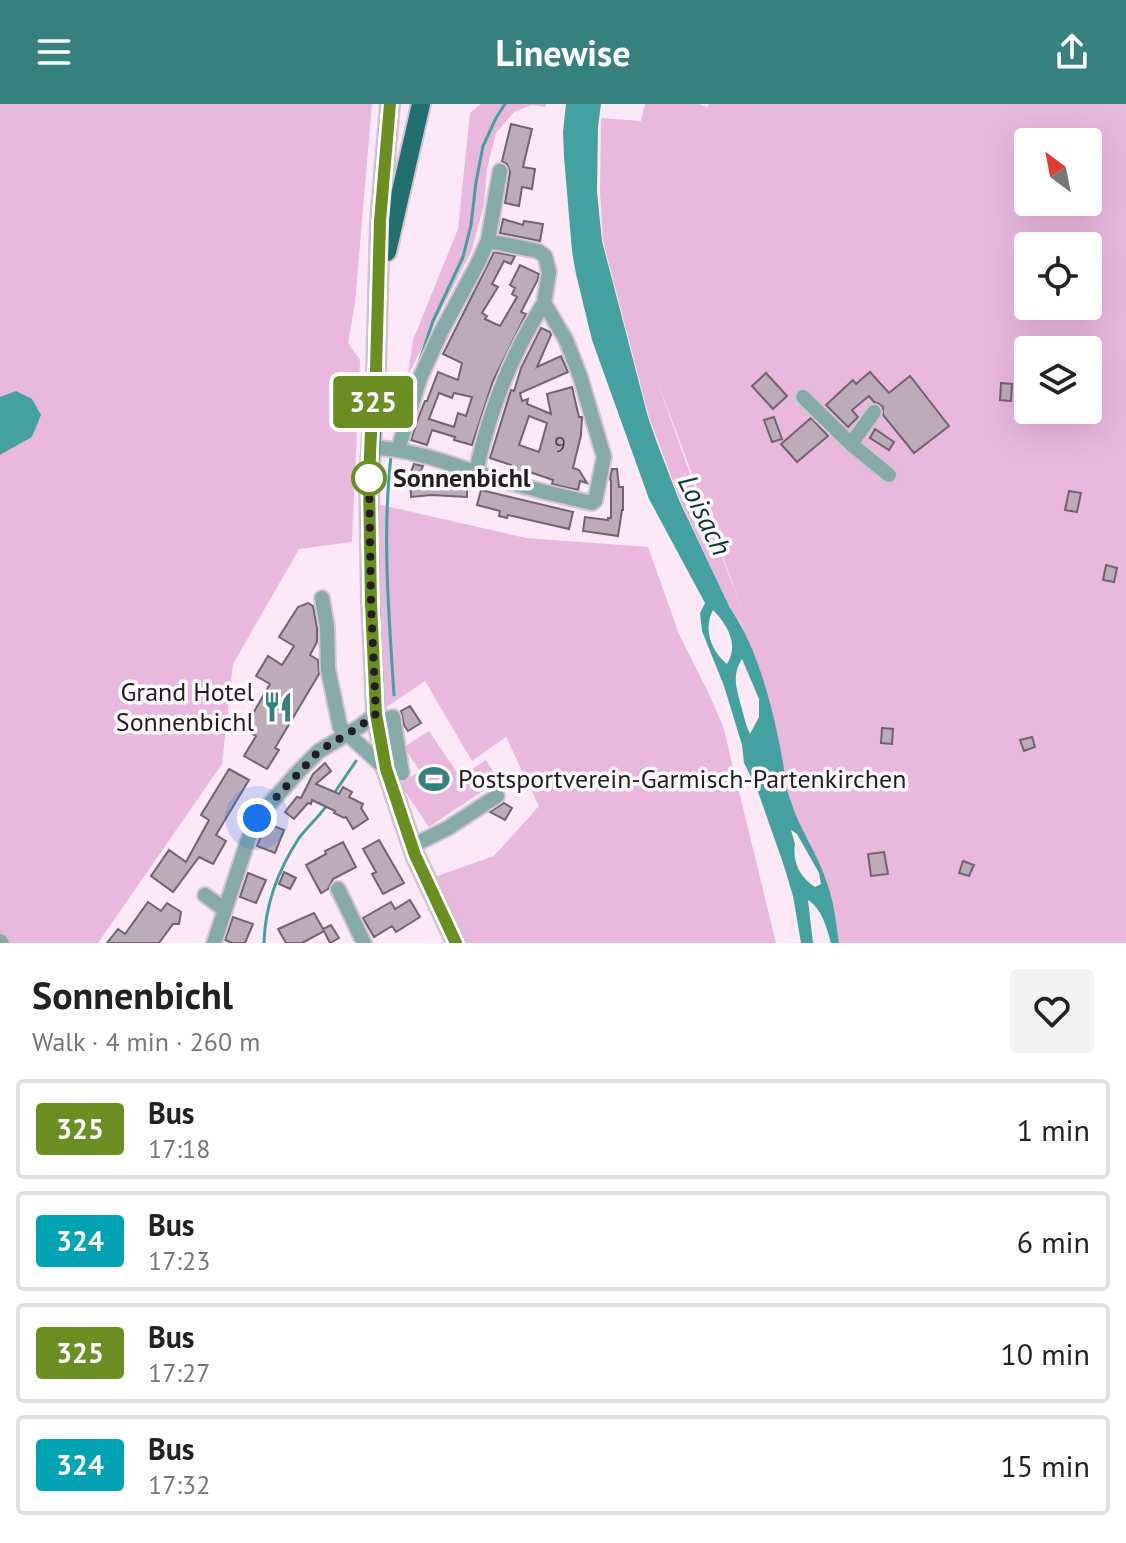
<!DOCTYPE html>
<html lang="en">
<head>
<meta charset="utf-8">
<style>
  body { margin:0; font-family:"PT Sans",sans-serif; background:#f2f2f2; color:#222; height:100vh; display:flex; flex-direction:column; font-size:30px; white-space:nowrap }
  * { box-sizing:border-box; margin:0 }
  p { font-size:26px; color:#767676 }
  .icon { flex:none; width:44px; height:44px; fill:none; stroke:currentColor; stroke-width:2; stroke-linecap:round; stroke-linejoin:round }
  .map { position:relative; height:839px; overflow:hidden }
  .panel { display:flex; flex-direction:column; background:#fff; flex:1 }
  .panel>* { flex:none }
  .badge { padding:0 16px; border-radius:6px; font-size:28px; line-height:52px }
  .needle { width:52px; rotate:328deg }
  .fabs { position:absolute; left:1014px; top:24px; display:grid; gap:16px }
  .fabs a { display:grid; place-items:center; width:88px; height:88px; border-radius:8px; background:#fff; box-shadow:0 8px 32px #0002; font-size:40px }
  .you { position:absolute; width:40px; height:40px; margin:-20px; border:6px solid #fff; border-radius:50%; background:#1a73e8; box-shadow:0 0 0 12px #1a73e833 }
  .map>.badge { position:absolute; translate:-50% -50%; box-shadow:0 0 0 4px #fff }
  .round { display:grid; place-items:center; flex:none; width:84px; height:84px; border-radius:8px; background:#f2f2f2 }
  .head { display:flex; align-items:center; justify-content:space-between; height:136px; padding:0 32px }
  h1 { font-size:38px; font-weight:700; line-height:60px }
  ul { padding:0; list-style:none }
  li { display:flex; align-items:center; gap:24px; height:100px; margin:0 16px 12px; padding:0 16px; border:4px solid #e0e0e0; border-radius:8px }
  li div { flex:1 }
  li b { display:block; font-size:30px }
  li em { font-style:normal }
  li .badge { min-width:88px; font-weight:700; text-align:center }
  header { display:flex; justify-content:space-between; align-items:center; height:104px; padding:0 32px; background:#378080; color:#fff; font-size:36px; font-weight:700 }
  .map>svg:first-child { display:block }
  .green { fill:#eab7df; fill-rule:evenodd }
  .water { fill:#45a1a0; fill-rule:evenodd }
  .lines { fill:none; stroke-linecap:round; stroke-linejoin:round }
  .stream { stroke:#45a1a0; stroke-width:3 }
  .building { fill:#bdabb9; stroke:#72626f; stroke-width:2; fill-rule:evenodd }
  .minor-casing { stroke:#d5c3d1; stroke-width:18 }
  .major-casing { stroke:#d5c3d1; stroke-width:22 }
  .minor { stroke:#86aaa9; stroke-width:14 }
  .major { stroke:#216f6f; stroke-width:18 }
  .line-casing { stroke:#fff; stroke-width:18 }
  .line { stroke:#6b8e23; stroke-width:12 }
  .walk { stroke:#231d22; stroke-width:8; stroke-dasharray:0 14.4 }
  .stop-dot { fill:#fff; stroke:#6b8e23; stroke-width:4 }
  .labels { text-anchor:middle; stroke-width:7; stroke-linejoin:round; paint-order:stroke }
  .number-label { font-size:22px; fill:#4a4048 }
  .stop-label { font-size:26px; font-weight:bold; fill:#231d22; stroke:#fffbfe; text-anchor:start }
  .poi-label { font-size:26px; fill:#231d22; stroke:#fffbfe; text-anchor:end }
  .water-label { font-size:28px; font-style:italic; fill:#0b3737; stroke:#fffbfe }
</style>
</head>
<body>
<header><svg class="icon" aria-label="menu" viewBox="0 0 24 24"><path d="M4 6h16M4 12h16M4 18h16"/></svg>Linewise<svg class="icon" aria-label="share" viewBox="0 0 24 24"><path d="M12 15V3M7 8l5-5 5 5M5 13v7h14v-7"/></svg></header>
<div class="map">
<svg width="1126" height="839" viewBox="0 0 1126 839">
  <rect width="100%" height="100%" fill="#fce8f7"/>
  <!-- green -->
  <path class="green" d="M0 0H372L355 199 348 239 360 256 352 438 299 445 233 560 222 660 98 839H0V351L32 333 16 287 0 293Z
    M481 0H546V3L532 1 514 8 496 29 487 65 484 101 471 148 408 271 413 236 458 125 470 9Z
    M645 0H699L707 3 709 0H1126V839H839L835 813 817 755 797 718 788 691 777 630 763 576 741 520 730 504 680 396 649 313 603 137 600 88 601 14 641 17ZM1028 38H1088V98H1028ZM1028 142H1088V202H1028ZM1028 246H1088V306H1028ZM655 271 743 507 698 392Z
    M377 400 526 434 648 443 679 530 709 590 723 622 776 839H456L426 776 494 752 539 702 506 633 472 657 425 577 376 610Z
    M429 627 460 673 486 656 499 676 429 723 400 680 420 667 404 643Z"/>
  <!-- water -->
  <path class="water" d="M566 0H601L598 23 597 88 602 137 648 313 657 339 679 396 730 504C758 544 773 605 782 653 785 667 785 682 790 695 799 725 818 750 827 779 834 798 836 819 839 839H831C827 824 822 805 808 796L813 839H801L793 792 783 759 757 685 744 659 742 641 724 582 702 527 700 509 705 499 649 395 592 236 576 170 572 147 564 53 563 28ZM713 506C728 522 739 540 727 560 711 547 703 525 713 506ZM742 555 759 595V613L750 630C746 622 744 613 742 605 737 586 731 572 742 555ZM791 726 797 730 819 769 821 780 815 783C800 774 792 757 795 740Z
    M16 287 32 295 41 311 32 333 0 351V293Z"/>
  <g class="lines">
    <!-- stream -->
    <path class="stream" d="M408 291 433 217 463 153 471 121 476 78 483 42 496 14 505 0
      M391 352C382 432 389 512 394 591
      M333 691 356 657
      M264 839C265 801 278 766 299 734 308 722 319 713 327 701"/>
  </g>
  <!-- building -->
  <path class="building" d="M511 20 532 25 523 63 535 65 532 85 522 83 519 102 505 99 510 68 507 60 502 57Z
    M503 115 523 121 524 117 543 120 540 137 500 129Z
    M494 148 515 152 511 160 504 157 492 180 498 183 482 209 487 212 485 215 500 222 517 193 512 190 515 184 510 181 520 161 539 170 537 177 521 208 526 210 493 277 472 341 454 336 455 333 432 326 427 341 411 336 419 312 425 297H427L438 268 458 276 462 259 443 250ZM439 289 452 294 454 289 472 293 466 312 458 309 454 323 429 315Z
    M541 224 550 228 551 231 537 263 561 252 568 268 520 289 522 297 528 295 527 300 551 310 547 290 572 283 579 313H582L581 331 573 364 579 366 587 379 580 377 578 386 552 380 553 376 524 366 522 372 508 368 511 361 490 354 511 286 514 287 521 264ZM529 312 547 319 539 348 519 341Z
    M870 268 889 289 910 272 949 322 914 349 883 311V303L879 300 874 298 869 292 852 306 858 313 848 323 826 301 853 276 856 280Z
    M766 269 787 292 773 305 752 282Z
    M1001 279 1012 280 1011 297 1000 296Z
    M774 313 782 335 772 338 764 316Z
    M811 314 828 332 797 358 781 340Z
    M875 325 894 338 889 346 870 334Z
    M414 360 423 362 419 371H430L431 377 467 379V393L431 391 411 393 410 371Z
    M612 365H617L619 383H623V406H622L618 432 583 427 585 413 608 416V414H611V377L610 375Z
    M481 386 573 408 569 425 508 411 507 414 499 412 500 407 477 401Z
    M1069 387 1081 389 1077 408 1065 406Z
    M1106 461 1117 464 1114 478 1103 476Z
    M308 499 313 502 317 524V538L310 551 318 556 319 570 275 644 279 646 267 665 244 652 256 632 244 625 270 580 256 572 268 552 282 561 294 542 279 533 298 503Z
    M410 602 421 619 408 627 404 621 401 607Z
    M882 624 893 625 892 640 881 639Z
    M1032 633 1035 643 1024 647 1020 636Z
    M325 659 331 667 316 680 339 690 343 683 352 688 349 693 363 700 361 704 368 715 353 725 346 713 344 714 334 709 335 707 312 696 311 700 308 699 294 715 285 708 297 693 301 694 313 670Z
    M229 665 249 676 216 731 226 737 213 760 199 753 173 788 151 772 169 746 186 758 209 716 201 711Z
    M504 699 512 704 505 716 490 708Z
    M266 719 284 726 275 749 257 742Z
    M379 736 404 779 383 790 372 770 376 768 363 745Z
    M343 738 356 763 333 775 328 785 321 789 306 761 326 750 325 747Z
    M884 748 888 770 871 772 868 750Z
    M963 757 974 761 969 772 959 769Z
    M284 768 296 774 290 785 279 780Z
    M248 769 266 776 256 799 240 793Z
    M410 796 420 813 396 828 392 822 374 833 363 814 391 798 395 805Z
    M148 798 161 807 167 799 181 808 179 820H173L159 839H107L118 825 125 830Z
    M314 809 323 825 331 821 339 834 330 839 324 827 302 839H286L278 825Z
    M233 813 253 820 245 839H232L225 836Z"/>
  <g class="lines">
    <!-- minor casing -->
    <g class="minor-casing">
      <path id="minor" d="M803 293 851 340 874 308
        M851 340 889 371
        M370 344C404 343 446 358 478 369 516 381 554 391 592 399L595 397 604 353 580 272 566 236 544 199 549 168 545 152 538 147 488 137
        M398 346 420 274 441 228 477 161 488 137 500 67
        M476 368C489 308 511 251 544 199
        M322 494 327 523 328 565 340 623 386 665
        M378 618 393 613 402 669
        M412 742 448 724 497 692
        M338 785 364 839
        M205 791 225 806
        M0 837 2 839
        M214 839 247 739 257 714 300 666 319 647 359 623 376 610"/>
    </g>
    <!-- major casing -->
    <g class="major-casing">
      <path id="major" d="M390 0 380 117 376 267 369 376 371 499 376 610 386 665 415 751 456 839
        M387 148 421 0"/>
    </g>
    <!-- minor -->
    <use href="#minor" class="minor"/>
    <!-- major -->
    <use href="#major" class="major"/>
  </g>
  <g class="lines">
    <!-- line casing -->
    <g class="line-casing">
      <path id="line" d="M390 0 380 117 376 267 371 327 369 376 371 499 376 610 386 665 415 751 456 839"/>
    </g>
    <!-- line -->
    <use href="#line" class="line"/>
    <!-- walk -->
    <path class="walk" d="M257 714 319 647 359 623 376 610 371 499 369 374"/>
  </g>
  <!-- icons -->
  <defs>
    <g id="restaurant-bare" transform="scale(2.4)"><path d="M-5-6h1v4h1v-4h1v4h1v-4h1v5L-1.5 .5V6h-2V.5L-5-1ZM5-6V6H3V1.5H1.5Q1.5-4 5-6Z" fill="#378080" stroke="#fffbfe" stroke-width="2.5" paint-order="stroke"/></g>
    <g id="stadium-bare" transform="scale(2.4)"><path d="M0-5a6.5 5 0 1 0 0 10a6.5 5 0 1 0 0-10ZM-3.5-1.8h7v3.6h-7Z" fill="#378080" stroke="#fffbfe" stroke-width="2.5" paint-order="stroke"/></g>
  </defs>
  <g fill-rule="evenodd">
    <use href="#restaurant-bare" x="278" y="603"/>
    <use href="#stadium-bare" x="434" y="675"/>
  </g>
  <!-- markers -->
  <circle class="stop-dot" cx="369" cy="374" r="16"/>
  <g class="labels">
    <!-- number labels -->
    <g class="number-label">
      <text x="560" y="348">9</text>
    </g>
    <!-- stop labels -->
    <g class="stop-label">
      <text x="393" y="383">Sonnenbichl</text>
    </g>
    <!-- poi labels -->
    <g class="poi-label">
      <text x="254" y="597">Grand Hotel<tspan x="254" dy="30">Sonnenbichl</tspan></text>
      <text x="458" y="684" text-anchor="start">Postsportverein-Garmisch-Partenkirchen</text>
    </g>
    <!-- water labels -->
    <g class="water-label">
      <text transform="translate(705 411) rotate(64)" y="10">Loisach</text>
    </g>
  </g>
</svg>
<div class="fabs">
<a><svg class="needle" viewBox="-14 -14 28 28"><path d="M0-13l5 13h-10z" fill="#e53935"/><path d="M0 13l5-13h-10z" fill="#767676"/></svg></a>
<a><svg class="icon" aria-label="locate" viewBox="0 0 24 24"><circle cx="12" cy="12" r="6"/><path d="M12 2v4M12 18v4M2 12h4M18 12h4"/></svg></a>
<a><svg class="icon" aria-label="layers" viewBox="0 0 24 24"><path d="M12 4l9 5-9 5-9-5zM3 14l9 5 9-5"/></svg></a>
</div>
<div class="you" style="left:257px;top:714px"></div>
<b class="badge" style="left:373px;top:298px;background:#6b8e23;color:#fff">325</b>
</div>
<section class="panel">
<div class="head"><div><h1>Sonnenbichl</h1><p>Walk · 4 min · 260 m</p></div><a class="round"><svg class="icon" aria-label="heart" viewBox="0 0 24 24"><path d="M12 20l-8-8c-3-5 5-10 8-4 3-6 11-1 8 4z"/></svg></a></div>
<ul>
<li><span class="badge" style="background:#6b8e23;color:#fff">325</span><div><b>Bus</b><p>17:18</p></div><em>1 min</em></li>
<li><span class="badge" style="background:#00a3b4;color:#fff">324</span><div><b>Bus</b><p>17:23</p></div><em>6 min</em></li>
<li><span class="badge" style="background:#6b8e23;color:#fff">325</span><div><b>Bus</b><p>17:27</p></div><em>10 min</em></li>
<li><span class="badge" style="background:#00a3b4;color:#fff">324</span><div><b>Bus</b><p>17:32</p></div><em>15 min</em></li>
</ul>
</section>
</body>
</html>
